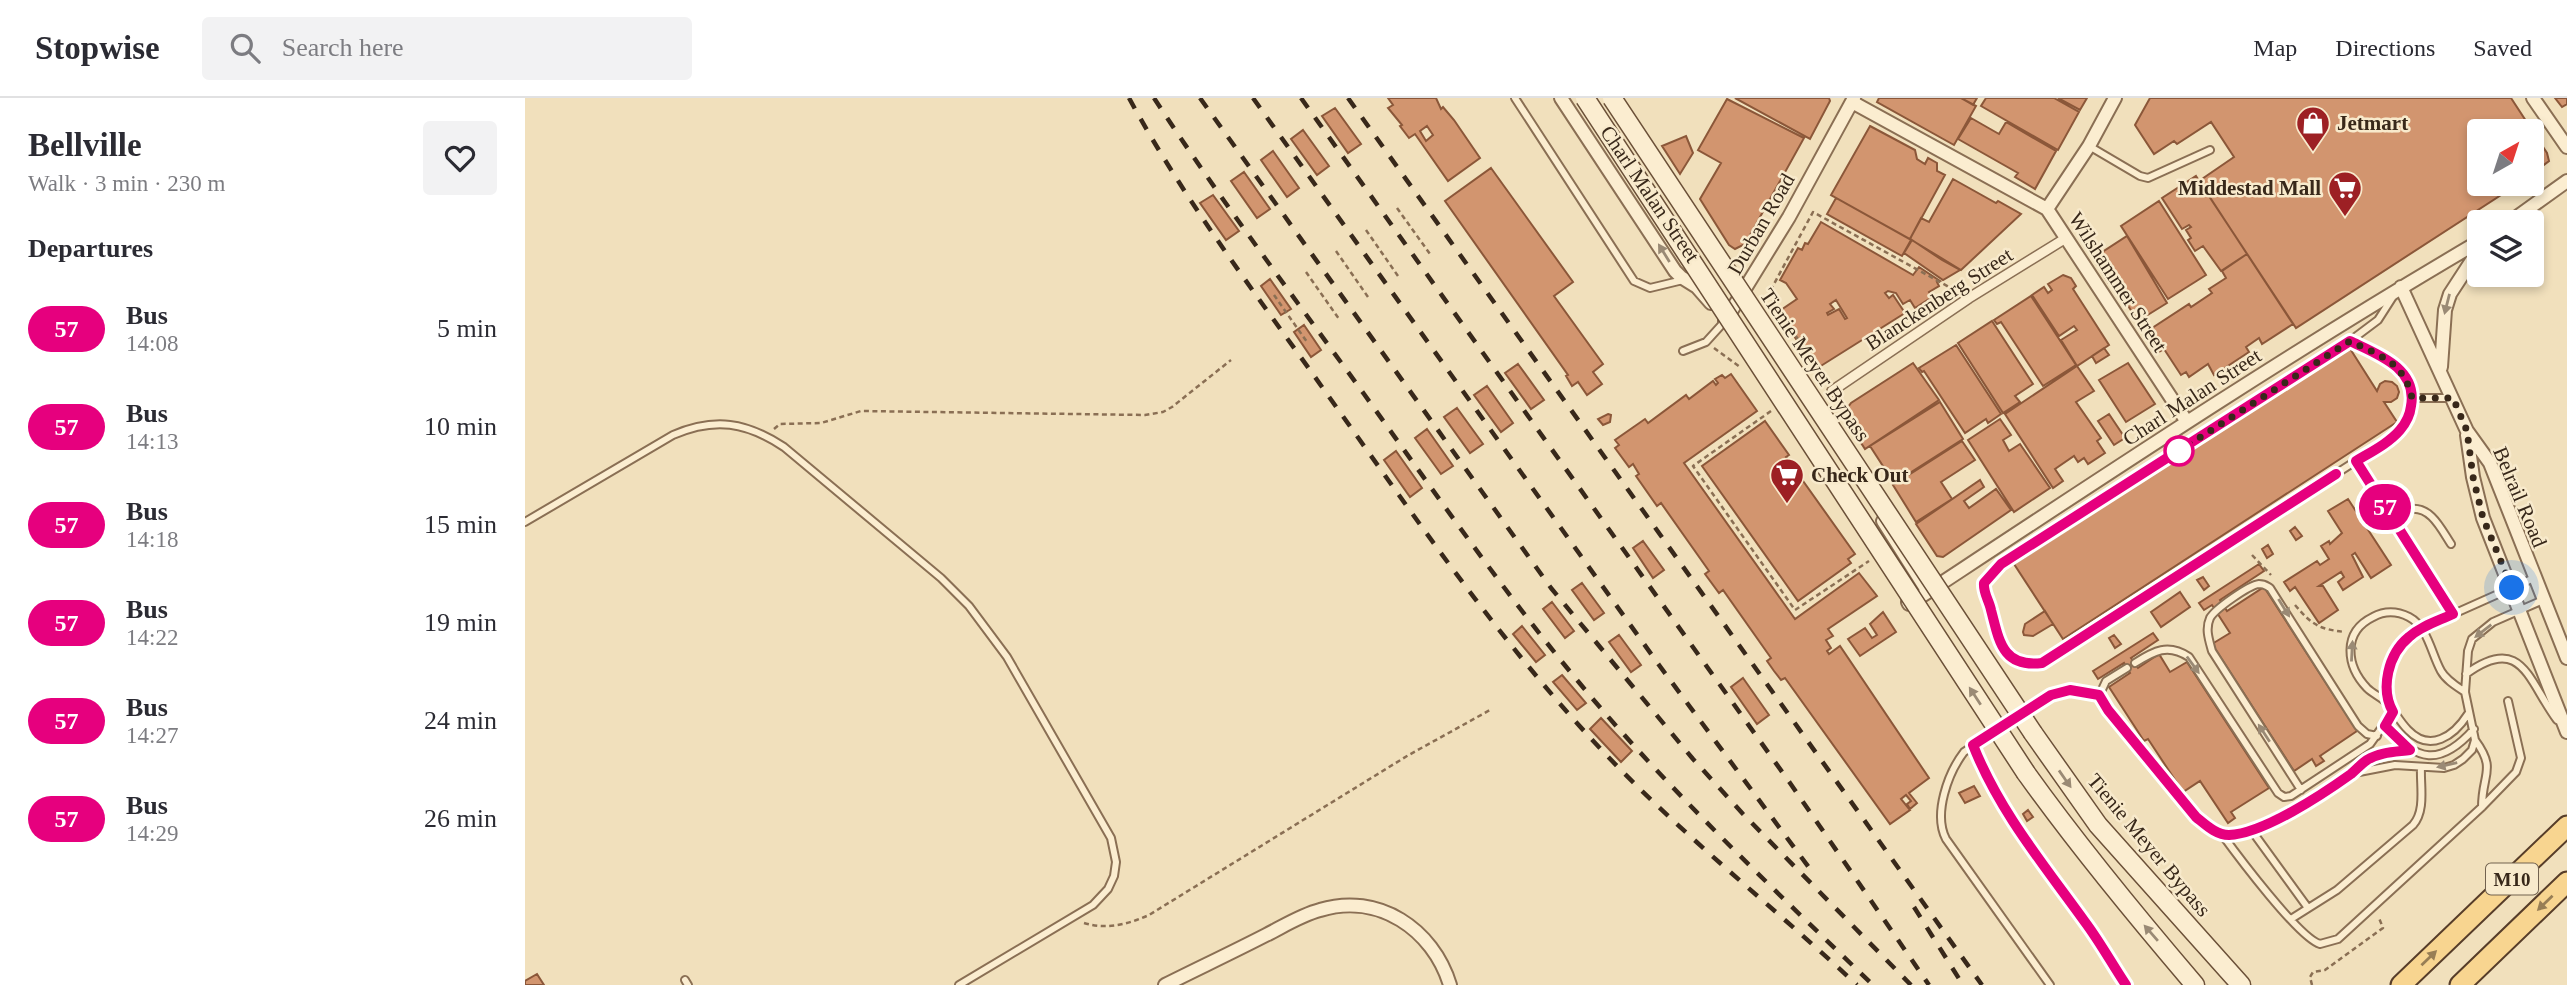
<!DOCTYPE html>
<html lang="en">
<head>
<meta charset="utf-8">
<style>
  body { margin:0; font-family:"Times New Roman",serif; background:#f2f2f3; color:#2b2b33; height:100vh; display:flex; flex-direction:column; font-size:26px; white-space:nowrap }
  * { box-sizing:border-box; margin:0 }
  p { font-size:23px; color:#7c7c81 }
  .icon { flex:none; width:38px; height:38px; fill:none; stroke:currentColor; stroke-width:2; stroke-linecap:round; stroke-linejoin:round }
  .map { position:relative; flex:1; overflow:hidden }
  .panel { display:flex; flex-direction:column; background:#fff; width:525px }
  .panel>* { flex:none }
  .badge { padding:0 14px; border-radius:23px; font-size:24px; line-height:46px }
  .needle { width:46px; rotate:39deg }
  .controls { position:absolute; left:1942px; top:21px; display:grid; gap:14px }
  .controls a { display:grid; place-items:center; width:77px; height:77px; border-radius:7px; background:#fff; box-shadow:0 4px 10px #0003; font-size:35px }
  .you { position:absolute; width:35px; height:35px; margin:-18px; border:5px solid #fff; border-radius:50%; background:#1a73e8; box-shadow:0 0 0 10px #1a73e833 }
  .map>.badge { position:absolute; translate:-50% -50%; box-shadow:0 0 0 4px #fff }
  h2 { padding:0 28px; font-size:26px; line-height:63px }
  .round { display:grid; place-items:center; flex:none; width:74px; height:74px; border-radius:7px; background:#f2f2f3 }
  .overview { display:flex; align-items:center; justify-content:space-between; height:119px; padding:0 28px }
  h1 { font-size:33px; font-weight:700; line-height:52px }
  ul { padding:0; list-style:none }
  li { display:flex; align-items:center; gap:21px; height:98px; padding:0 28px }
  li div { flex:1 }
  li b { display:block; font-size:26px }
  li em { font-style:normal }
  li .badge { min-width:77px; font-weight:700; text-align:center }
  header { display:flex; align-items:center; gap:42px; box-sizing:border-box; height:98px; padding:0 35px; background:#fff; border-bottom:2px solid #e1e1e2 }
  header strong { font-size:33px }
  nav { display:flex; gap:38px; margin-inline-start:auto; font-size:24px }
  .search { width:490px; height:63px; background:#f2f2f3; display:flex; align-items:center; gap:18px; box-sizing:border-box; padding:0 24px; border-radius:7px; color:#7c7c81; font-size:26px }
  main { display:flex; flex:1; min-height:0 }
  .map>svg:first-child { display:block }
  .building { fill:#d2956f; stroke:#8b5739; stroke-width:2; fill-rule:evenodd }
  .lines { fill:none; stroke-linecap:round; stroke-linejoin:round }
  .service-casing { stroke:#8a6f54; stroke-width:10 }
  .pedestrian-casing { stroke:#8a6f54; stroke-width:12 }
  .minor-casing { stroke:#8a6f54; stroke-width:16 }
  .secondary-casing { stroke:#6b5038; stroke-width:21 }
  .primary-casing { stroke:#573d29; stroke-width:23 }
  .path { stroke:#8a6f54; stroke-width:2.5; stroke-dasharray:5 3.5; stroke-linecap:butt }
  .service { stroke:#fbedd0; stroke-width:6 }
  .pedestrian { stroke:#fbedd0; stroke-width:9 }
  .minor { stroke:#fbedd0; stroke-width:12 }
  .secondary { stroke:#fbedd0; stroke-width:18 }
  .primary { stroke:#f8d590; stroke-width:19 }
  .rail { stroke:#38281a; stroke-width:4.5; stroke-dasharray:12 12; stroke-linecap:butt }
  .secondary-bridge-casing { stroke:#6b5038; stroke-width:21; stroke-linecap:butt }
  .secondary-bridge { stroke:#fbedd0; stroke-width:18 }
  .oneway { fill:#9a8a75 }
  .oneway2 { fill:#987e55 }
  .line-casing { stroke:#fff; stroke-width:16 }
  .line { stroke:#e6007e; stroke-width:10 }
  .walk { stroke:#38281a; stroke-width:7; stroke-dasharray:0 12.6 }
  .stop-dot { fill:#fff; stroke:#e6007e; stroke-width:3.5 }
  .labels { text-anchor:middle; stroke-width:5; stroke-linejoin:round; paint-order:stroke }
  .shield { fill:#f8eacc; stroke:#72624f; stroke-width:2 }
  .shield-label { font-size:19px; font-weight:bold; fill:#38281a }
  .poi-label { font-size:21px; font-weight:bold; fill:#38281a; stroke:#f8eacc; text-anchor:start }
  .street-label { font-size:21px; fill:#38281a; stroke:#f8eacc }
</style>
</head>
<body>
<header>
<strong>Stopwise</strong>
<div class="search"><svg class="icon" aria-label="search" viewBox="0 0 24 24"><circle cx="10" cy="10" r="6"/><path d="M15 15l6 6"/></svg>Search here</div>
<nav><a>Map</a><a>Directions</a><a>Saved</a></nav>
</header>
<main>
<section class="panel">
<div class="overview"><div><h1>Bellville</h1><p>Walk · 3 min · 230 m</p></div><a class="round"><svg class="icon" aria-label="heart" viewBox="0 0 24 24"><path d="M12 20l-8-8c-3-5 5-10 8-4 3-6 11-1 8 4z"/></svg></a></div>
<h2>Departures</h2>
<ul>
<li><span class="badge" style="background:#e6007e;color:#fff">57</span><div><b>Bus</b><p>14:08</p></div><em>5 min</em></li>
<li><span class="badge" style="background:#e6007e;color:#fff">57</span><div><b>Bus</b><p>14:13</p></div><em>10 min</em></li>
<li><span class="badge" style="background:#e6007e;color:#fff">57</span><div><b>Bus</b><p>14:18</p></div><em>15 min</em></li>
<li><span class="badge" style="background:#e6007e;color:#fff">57</span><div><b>Bus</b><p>14:22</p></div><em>19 min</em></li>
<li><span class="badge" style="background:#e6007e;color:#fff">57</span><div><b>Bus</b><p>14:27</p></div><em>24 min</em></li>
<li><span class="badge" style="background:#e6007e;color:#fff">57</span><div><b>Bus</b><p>14:29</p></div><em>26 min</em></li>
</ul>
</section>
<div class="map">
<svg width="2042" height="887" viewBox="0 0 2042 887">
  <rect width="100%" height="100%" fill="#f1e0bc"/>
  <!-- building -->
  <path class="building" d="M863 0H911L916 11 918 9 929 22 955 60 923 83 890 36 884 40 875 28 877 27 863 10 868 7ZM902 28 908 37 901 43 895 33Z
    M1210 0H1304L1305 3 1285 41Z
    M1354 0H1436L1451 8 1429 47 1352 4Z
    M1436 0H1452L1448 7Z
    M1461 0H1529L1554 14 1533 52 1456 8Z
    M1533 0H1562L1555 12Z
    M1625 0H1986L2022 55 2024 63 2007 76V33H1955V86H1993L1771 230 1674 83 1709 59 1686 24 1652 46 1649 43 1629 56 1610 27Z
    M2030 0H2042V6L2037 9Z
    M1202 1 1279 40 1220 146 1210 151 1204 147 1175 101 1196 65 1173 52Z
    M810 10 836 46 823 55 797 18Z
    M1446 20 1474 36 1481 24 1531 53 1510 91 1490 79 1493 75 1433 41Z
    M1345 28 1390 52 1392 61 1400 66 1403 60 1412 65V73L1420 77 1385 141 1306 97Z
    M778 32 804 68 792 77 766 41Z
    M1161 38 1168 55 1155 76 1137 48Z
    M748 53 774 90 762 99 736 62Z
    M966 70 1048 184 1029 198 1078 266 1068 274 1077 286 1062 297 1053 284 1047 288 1041 278 1043 277 920 103Z
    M719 74 745 111 732 120 706 83Z
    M1671 78 1722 156 1696 173 1678 148 1670 153 1663 142 1666 140 1661 132 1666 129 1664 127 1657 131 1637 100Z
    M1428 81 1471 105 1473 103 1496 116 1436 172 1385 141 1396 120 1404 124Z
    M688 97 714 133 701 142 675 105Z
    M1311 100 1386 142 1377 158 1302 116Z
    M1634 103 1681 177 1643 201 1596 128Z
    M1296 124 1388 177 1394 169 1415 183 1412 184 1414 188 1404 194 1407 199 1390 210 1385 202 1378 206 1371 195 1363 193 1360 195 1364 200 1368 197 1380 215 1291 271 1253 214 1272 201 1261 185 1255 182 1273 150 1277 152 1280 145 1283 146ZM1311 202 1322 220 1320 221 1314 211 1303 217 1302 215 1309 211 1305 206Z
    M1602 138 1642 205 1613 223 1586 182 1583 184 1568 160Z
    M1387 142 1417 162 1435 172 1418 182 1379 155Z
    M1722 156 1768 226 1737 246 1734 240 1721 249 1724 254 1689 277 1683 266 1664 279 1661 274 1656 277 1639 251 1634 254 1621 234 1664 206 1666 209 1687 195 1684 191 1701 180 1697 173Z
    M1538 177 1546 180 1551 188 1548 191 1584 247 1552 268 1536 242 1552 232 1549 228 1534 238 1507 197 1519 189 1523 195 1527 192 1523 186Z
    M745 181 766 211 756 217 736 188Z
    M1506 198 1551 267 1518 288 1476 224 1472 226 1469 222Z
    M1467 223 1508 286 1490 298 1495 304 1478 315 1433 245Z
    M779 227 796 252 786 259 769 234Z
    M1431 247 1476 316 1463 325 1461 321 1440 335 1399 273 1397 274 1394 270Z
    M1824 249 1852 293 1855 286 1860 283 1867 284 1872 288 1874 294 1872 300 1866 304H1859L1872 324 1538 541 1489 466Z
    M1579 250 1584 257 1571 265 1567 258Z
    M1388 265 1414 302 1340 351 1320 320 1321 312 1326 305Z
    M1603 265 1630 306 1601 324 1574 282Z
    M993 266 1019 302 1006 311 980 275Z
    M1552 268 1569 293 1551 304 1576 340 1572 343 1580 355 1563 366 1559 360 1553 364 1549 358 1530 371 1538 383 1528 390 1480 316Z
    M1206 276 1232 313 1159 365 1270 521 1334 475 1352 498 1303 531 1308 538 1301 542 1306 550 1302 553 1304 556 1315 548 1404 680 1384 695 1392 705 1385 711 1382 706 1386 703 1381 697 1376 701 1385 712 1365 726 1260 580 1256 582 1249 573 1242 563 1246 560 1198 492 1194 495 1180 476 1184 473 1136 405 1132 408 1111 378 1114 376 1108 366 1104 369 1090 350 1094 347 1090 342 1120 321 1123 325 1161 297 1164 301 1188 283 1191 287 1193 285 1190 281 1197 277 1200 280Z
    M962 288 988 325 976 334 949 297Z
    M1415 304 1438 341 1369 385 1345 348Z
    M932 310 958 346 945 355 919 319Z
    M1083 316 1086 317 1085 324 1078 327 1073 321Z
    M1584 316 1600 340 1589 347 1573 323Z
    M1475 321 1486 337 1478 342 1484 353 1495 346 1525 390 1489 414 1443 342Z
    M1240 323 1264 357 1261 359 1330 456 1323 461 1326 465 1273 503 1177 368Z
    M902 331 928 368 916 376 890 340Z
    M1437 343 1450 362 1416 384 1427 401 1391 424 1368 387Z
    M871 353 897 390 885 399 859 362Z
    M1455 382 1459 389 1439 403 1444 410 1471 391 1486 412 1418 459 1412 458 1391 426Z
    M1823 401 1866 467 1846 480 1830 455 1827 457 1838 479 1818 492 1813 484 1819 479 1816 474 1794 488H1798L1813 512 1794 525 1770 489 1765 493 1759 484 1792 463 1795 467 1804 461 1796 448 1804 443 1805 446 1817 435 1803 413Z
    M1770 429 1777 438 1771 442 1765 433Z
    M1118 443 1139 472 1128 480 1108 450Z
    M1743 447 1748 456 1742 460 1737 451Z
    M1734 466 1739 473 1695 502 1702 513 1739 489 1832 633 1795 658 1799 663 1791 668 1787 661 1769 673 1687 546 1705 535 1687 507 1679 512 1674 505Z
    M1678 479 1684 488 1679 492 1672 482Z
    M1057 485 1079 515 1069 522 1047 492Z
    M1655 494 1665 509 1636 529 1626 514Z
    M1027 504 1049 533 1040 540 1018 511Z
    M1520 513 1528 526 1508 538 1499 537 1498 534 1500 526Z
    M1358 514 1371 534 1335 558 1323 541 1340 530 1347 540 1352 537 1345 526Z
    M997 528 1020 557 1011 564 988 536Z
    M1628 535 1633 542 1606 560 1613 570 1634 556 1645 574 1662 564 1744 690 1706 714 1710 720 1703 725 1675 683 1658 694 1623 641 1619 643 1584 589 1605 575 1599 565 1573 581 1568 573Z
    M1094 537 1116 567 1106 574 1084 544Z
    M1589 537 1596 546 1590 550 1584 540Z
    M1037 577 1061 605 1052 612 1028 584Z
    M1218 580 1244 617 1232 626 1206 589Z
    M1076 620 1107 653 1096 664 1065 631Z
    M1449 688 1455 698 1440 705 1434 695Z
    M1503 712 1508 719 1502 723 1498 716Z
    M12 876 19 887H0V883Z"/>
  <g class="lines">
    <!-- service casing -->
    <g class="service-casing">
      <path id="service" d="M990 0 1109 183 1125 190 1158 182
        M1564 48 1615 78 1623 80 1685 52
        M1825 243C1838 249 1853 254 1865 263 1897 285 1891 318 1865 341L1517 565C1477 570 1474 542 1466 512 1462 493 1451 489 1469 472L1825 243 1853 222 1869 197
        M1158 253 1181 244 1200 223
        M1887 300H1927
        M1831 363 1928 516
        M1869 423 1885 411C1906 408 1916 431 1926 446
        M0 424 148 337C190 319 221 324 259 349L416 480 444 508 482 559 586 740 591 764 589 778 583 791 568 807 434 887
        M1610 565C1629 553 1643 545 1664 559L1753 695 1759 699 1766 698 1845 646 1868 614
        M1602 570 1581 583 1574 598 1577 605 1671 719C1680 726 1688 733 1699 736 1728 742 1801 694 1826 676 1831 672 1836 666 1843 662 1855 654 1870 654 1885 652
        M1941 576C1997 535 2003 583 2032 622
        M1940 594C1931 588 1921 582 1916 573 1906 555 1903 529 1884 519 1872 513 1859 513 1848 519 1817 534 1821 568 1842 590 1848 596 1858 600 1863 606 1870 614 1875 624 1883 632 1905 655 1929 638 1943 616
        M1863 605C1860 573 1869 548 1897 530L2009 480
        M1860 628C1892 664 1915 669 1949 631
        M1950 642C1972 672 1957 675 1957 709
        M1448 647C1475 715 1523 768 1563 828 1576 847 1588 867 1601 887
        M1829 675 1870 667 1919 670 1929 667 1938 661 1947 652 1950 642 1940 594 1943 553 1947 541 1968 524 2018 502
        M1776 692 1687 553C1684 542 1680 531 1685 520 1690 511 1724 487 1734 486 1740 486 1740 487 1745 490L1833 628 1842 636 1852 638
        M1727 733 1783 810
        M1696 735C1712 757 1774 840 1795 846L1813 841 1957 709 1991 674 1996 660 1983 603
        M1766 821 1812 792 1888 727C1901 712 1895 688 1896 669
        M160 882 163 887
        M1525 887 1421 741C1408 716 1423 675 1439 654L1526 597 1545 591 1574 598"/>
    </g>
    <!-- pedestrian casing -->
    <g class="pedestrian-casing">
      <path id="pedestrian" d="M1307 293 1444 200 1541 140"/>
    </g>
    <!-- minor casing -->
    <g class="minor-casing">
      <path id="minor" d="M1036 0 1150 173 1156 179 1172 189 1186 205
        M2008 0 2042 49
        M1327 4 1522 111 1662 324
        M1522 111 1564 48 1590 0
        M1985 124 2042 83
        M1876 189 1942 333 1965 365 2042 560
        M1200 223 1264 119 1329 0
        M1916 269 1920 212 1925 196 1955 150
        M1942 337 1948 379 1958 420 2042 634
        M1358 423 1403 494
        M1383 504 1384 506 1403 494C1585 374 1767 253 1955 143
        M640 887C674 870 708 854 741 837 759 828 776 817 795 812 853 794 908 831 925 887"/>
    </g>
    <!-- secondary casing -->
    <g class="secondary-casing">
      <path id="secondary" d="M1508 635 1573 727 1716 887
        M1501 675C1554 749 1611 818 1670 887"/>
    </g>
    <!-- primary casing -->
    <g class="primary-casing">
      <path id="primary" d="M1876 887 2042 728
        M1935 887 2042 784"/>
    </g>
    <!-- path -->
    <path class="path" d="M872 110 905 156
      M841 132 873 178
      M811 153 843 199
      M781 174 814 221
      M749 197 782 244
      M1189 250 1215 269
      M1302 284 1243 197 1288 114 1433 194
      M1246 313 1168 368 1270 512 1344 463
      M249 331 255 326 296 325 336 313 620 317 638 314 647 309 706 262
      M1727 457 1746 477
      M1770 507C1787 527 1794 531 1820 534
      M559 825C582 832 604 826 624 817L882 658 965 612
      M1787 887 1785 879 1788 874 1800 872 1858 830 1854 820"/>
    <!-- service -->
    <use href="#service" class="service"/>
    <!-- pedestrian -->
    <use href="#pedestrian" class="pedestrian"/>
    <!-- minor -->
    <use href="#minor" class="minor"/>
    <!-- secondary -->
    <use href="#secondary" class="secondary"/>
    <!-- primary -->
    <use href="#primary" class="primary"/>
    <!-- rail -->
    <path class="rail" d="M604 0C662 107 737 204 807 303 897 429 984 557 1092 668 1168 746 1253 813 1332 887
      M629 0C695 101 768 198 839 296 926 417 1011 541 1112 651 1187 733 1268 810 1348 887
      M675 0 1026 490 1168 661 1218 716 1386 887
      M728 0 1134 567 1288 775
      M776 0 1265 685 1404 887
      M823 0 1457 887
      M1389 809 1438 887"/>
    <!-- secondary-bridge casing -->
    <g class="secondary-bridge-casing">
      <path id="secondary-bridge" d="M1060 0 1501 675
        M1087 0 1508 635"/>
    </g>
    <!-- secondary-bridge -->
    <use href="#secondary-bridge" class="secondary-bridge"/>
  </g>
  <!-- one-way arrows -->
  <defs><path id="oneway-solid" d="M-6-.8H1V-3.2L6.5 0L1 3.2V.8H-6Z" transform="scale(1.75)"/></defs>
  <g class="oneway">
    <use href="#oneway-solid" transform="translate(1139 155) rotate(-122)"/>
    <use href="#oneway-solid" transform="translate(1922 206) rotate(104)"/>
    <use href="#oneway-solid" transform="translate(1759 510) rotate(58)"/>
    <use href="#oneway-solid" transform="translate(1958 533) rotate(142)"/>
    <use href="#oneway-solid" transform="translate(1827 553) rotate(-87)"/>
    <use href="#oneway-solid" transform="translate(1668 567) rotate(54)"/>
    <use href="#oneway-solid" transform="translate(1450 598) rotate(-123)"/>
    <use href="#oneway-solid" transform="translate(1739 635) rotate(-123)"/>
    <use href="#oneway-solid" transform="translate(1922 667) rotate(167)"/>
    <use href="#oneway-solid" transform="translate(1540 681) rotate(55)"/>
    <use href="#oneway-solid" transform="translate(1626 835) rotate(-131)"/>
  </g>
  <g class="oneway2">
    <use href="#oneway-solid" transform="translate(2020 805) rotate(136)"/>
    <use href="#oneway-solid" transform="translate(1904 860) rotate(-44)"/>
  </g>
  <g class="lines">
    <!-- line casing -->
    <g class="line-casing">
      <path id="line" d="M1601 887C1587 866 1575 844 1560 824 1519 767 1474 713 1448 647L1526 597 1545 592 1574 597 1583 612 1671 719C1681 727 1691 737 1704 737 1738 736 1798 696 1826 676 1831 672 1836 666 1842 662 1855 654 1870 654 1885 652L1860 628 1868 614C1855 591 1863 556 1884 539 1896 528 1913 523 1928 516L1831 363C1846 354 1864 345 1875 332 1881 325 1885 317 1886 308 1893 270 1852 256 1825 243L1476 466 1459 485C1458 495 1464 502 1466 512 1474 542 1477 570 1517 565L1811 376"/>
    </g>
    <!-- line -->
    <use href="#line" class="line"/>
    <!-- walk -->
    <path class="walk" d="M1654 353 1825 243C1856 258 1879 264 1887 300H1928L1942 333 1948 379 1958 420 1987 490"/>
  </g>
  <!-- icons -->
  <defs>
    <g id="shop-pin" transform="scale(1.75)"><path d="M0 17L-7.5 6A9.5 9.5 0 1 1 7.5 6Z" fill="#9d2024" stroke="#f8eacc"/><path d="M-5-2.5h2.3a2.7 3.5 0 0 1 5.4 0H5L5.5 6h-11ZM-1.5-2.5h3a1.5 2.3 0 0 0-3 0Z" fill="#fff"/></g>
    <g id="supermarket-pin" transform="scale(1.75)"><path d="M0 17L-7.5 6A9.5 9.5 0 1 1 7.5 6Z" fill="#9d2024" stroke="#f8eacc"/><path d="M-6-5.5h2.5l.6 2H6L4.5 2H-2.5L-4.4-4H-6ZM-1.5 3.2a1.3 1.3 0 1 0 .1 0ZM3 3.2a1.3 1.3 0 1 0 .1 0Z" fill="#fff"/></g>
  </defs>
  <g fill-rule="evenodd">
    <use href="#shop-pin" x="1788" y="25"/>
    <use href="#supermarket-pin" x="1820" y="90"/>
    <use href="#supermarket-pin" x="1262" y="377"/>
  </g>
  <!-- markers -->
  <circle class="stop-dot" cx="1654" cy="353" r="14"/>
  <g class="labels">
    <!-- shield labels -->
    <rect class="shield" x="1961" y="765.5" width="52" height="31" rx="5"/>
    <g class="shield-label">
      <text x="1987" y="788">M10</text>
    </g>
    <!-- poi labels -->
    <g class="poi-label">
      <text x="1812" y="32">Jetmart</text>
      <text x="1796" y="97" text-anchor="end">Middestad Mall</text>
      <text x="1286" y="384">Check Out</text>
    </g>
    <!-- street labels -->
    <g class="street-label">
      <text transform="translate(1125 96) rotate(56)" y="7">Charl Malan Street</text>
      <text transform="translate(1236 126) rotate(-60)" y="7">Durban Road</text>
      <text transform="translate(1593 184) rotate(57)" y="7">Wilshammer Street</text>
      <text transform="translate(1414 201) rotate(-33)" y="7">Blanckenberg Street</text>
      <text transform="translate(1290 267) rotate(56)" y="7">Tienie Meyer Bypass</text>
      <text transform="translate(1667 299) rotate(-33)" y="7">Charl Malan Street</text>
      <text transform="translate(1995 399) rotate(67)" y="7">Belrail Road</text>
      <text transform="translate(1624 747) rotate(50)" y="7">Tienie Meyer Bypass</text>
    </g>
  </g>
</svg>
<div class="controls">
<a><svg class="needle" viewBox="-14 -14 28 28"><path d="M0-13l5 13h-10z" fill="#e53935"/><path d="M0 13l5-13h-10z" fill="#7c7c81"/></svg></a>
<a><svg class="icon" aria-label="layers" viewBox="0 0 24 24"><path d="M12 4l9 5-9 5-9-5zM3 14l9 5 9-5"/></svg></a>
</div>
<div class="you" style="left:1987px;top:490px"></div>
<b class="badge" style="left:1860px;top:409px;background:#e6007e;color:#fff">57</b>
</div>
</main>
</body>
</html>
